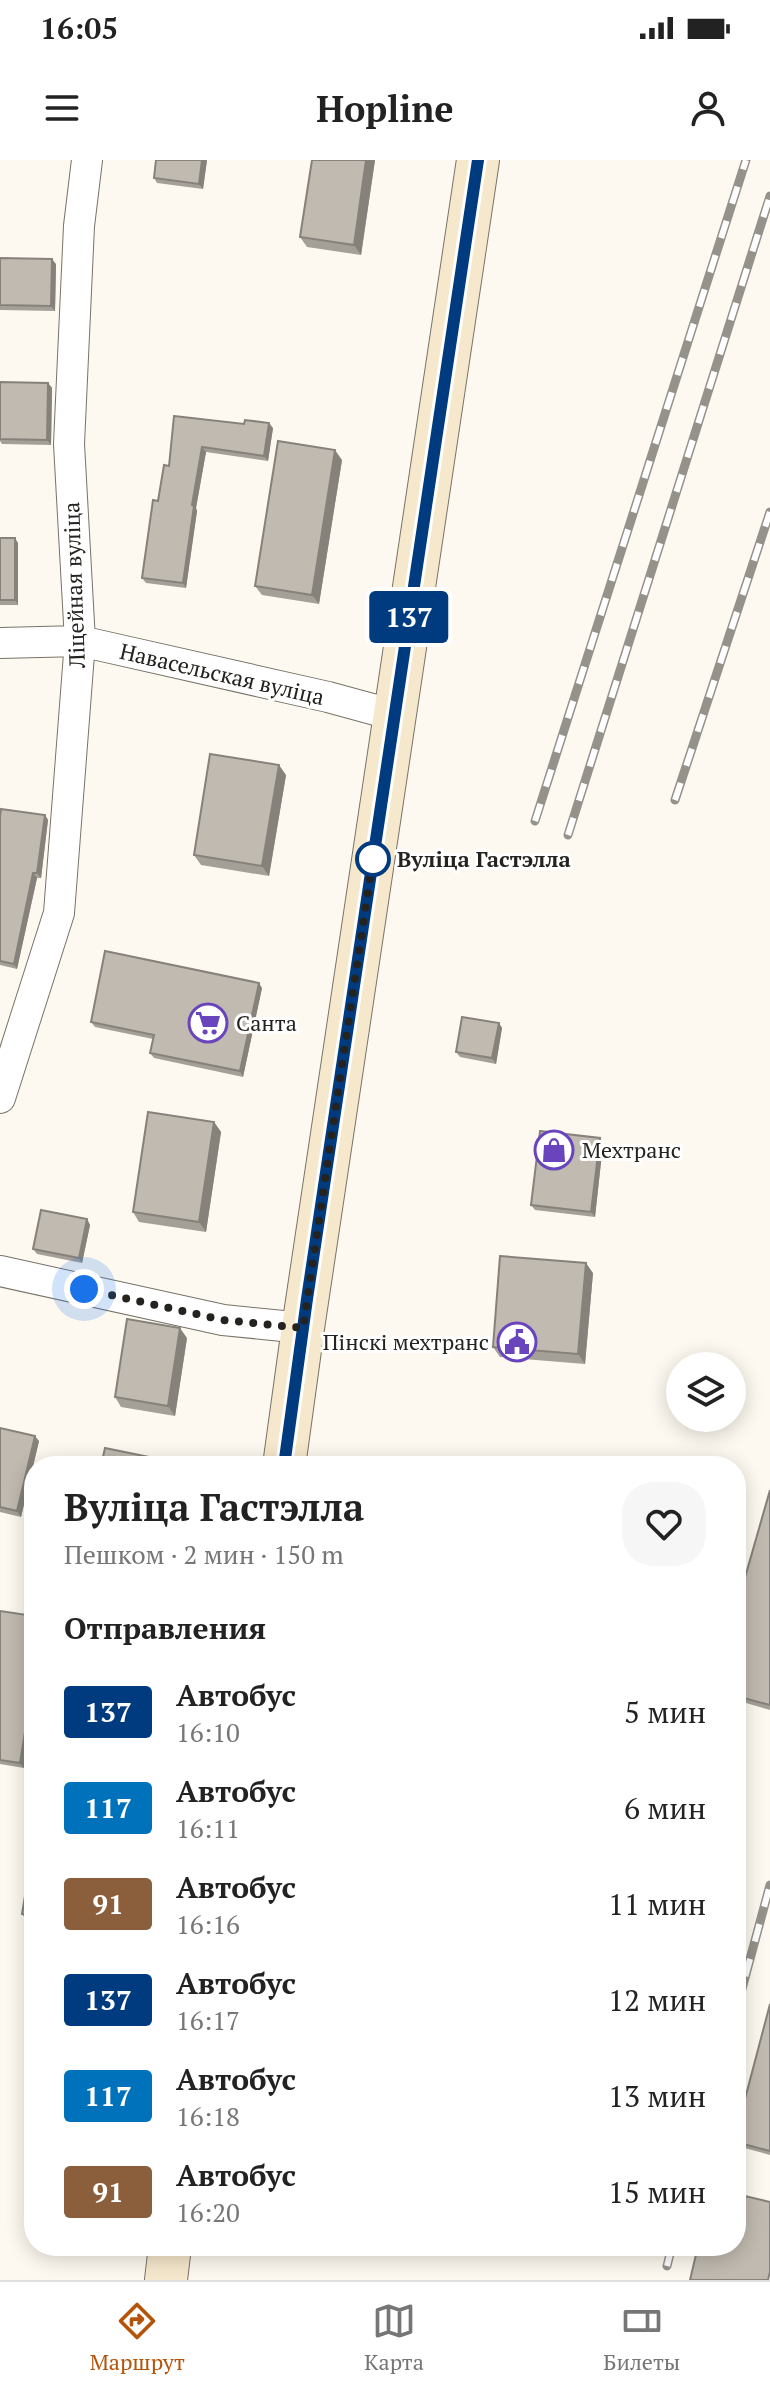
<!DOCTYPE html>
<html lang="ru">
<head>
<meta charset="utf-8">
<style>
  body { margin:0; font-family:"PT Serif",serif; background:#f6f6f6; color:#222; height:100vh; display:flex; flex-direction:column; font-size:30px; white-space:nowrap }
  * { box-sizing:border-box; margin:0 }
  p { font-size:26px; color:#767676 }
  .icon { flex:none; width:44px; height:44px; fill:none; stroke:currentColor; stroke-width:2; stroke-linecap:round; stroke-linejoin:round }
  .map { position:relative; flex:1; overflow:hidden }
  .sheet { position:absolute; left:24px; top:1296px; width:722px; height:800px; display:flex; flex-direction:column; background:#fff; border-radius:32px; box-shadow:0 4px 20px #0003 }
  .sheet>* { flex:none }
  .badge { padding:0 16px; border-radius:6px; font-size:28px; line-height:52px }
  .tools { position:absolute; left:666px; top:1192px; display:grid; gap:16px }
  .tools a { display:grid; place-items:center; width:80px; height:80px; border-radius:50%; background:#fff; box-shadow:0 4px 20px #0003; font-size:40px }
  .you { position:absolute; width:40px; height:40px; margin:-20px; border:6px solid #fff; border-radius:50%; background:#1a73e8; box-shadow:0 0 0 12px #1a73e833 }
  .map>.badge { position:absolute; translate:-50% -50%; box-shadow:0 0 0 4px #fff }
  h2 { padding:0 40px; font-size:30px; line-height:72px }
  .round { display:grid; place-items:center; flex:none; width:84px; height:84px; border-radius:32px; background:#f6f6f6 }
  .head { display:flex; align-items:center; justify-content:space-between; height:136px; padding:0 40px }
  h1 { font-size:38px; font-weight:700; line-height:60px }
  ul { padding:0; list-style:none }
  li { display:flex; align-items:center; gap:24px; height:96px; padding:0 40px }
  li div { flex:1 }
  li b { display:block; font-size:30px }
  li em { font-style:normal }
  li .badge { min-width:88px; font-weight:700; text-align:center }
  .status { display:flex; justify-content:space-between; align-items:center; height:56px; padding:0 40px; background:#fff; direction:ltr }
  .status svg { height:22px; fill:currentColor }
  header { display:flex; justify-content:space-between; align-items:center; height:104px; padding:0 40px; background:#fff; font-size:36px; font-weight:700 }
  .tabs { display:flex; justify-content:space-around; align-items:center; height:112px; border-top:2px solid #e0e0e0; background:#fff; font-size:22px; color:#767676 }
  .tabs a { display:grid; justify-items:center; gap:4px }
  .tabs .selected { color:#b45309 }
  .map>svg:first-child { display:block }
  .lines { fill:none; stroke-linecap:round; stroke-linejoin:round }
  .street-casing { stroke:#787369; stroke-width:32 }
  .secondary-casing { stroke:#787369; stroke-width:44 }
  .street { stroke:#fff; stroke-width:30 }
  .secondary { stroke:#f6e8cc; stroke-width:42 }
  .rail-casing { stroke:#95928b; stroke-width:9 }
  .rail { stroke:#fff; stroke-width:6; stroke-dasharray:18; stroke-linecap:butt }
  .wall { fill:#a5a097 }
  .shaded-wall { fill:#86827b }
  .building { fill:#c0bab0; stroke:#86827b; stroke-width:2 }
  .line-casing { stroke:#fff; stroke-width:18 }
  .line { stroke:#003b80; stroke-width:12 }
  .walk { stroke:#25231f; stroke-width:8; stroke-dasharray:0 14.4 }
  .stop-dot { fill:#fff; stroke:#003b80; stroke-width:4 }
  .labels { text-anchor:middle; stroke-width:6; stroke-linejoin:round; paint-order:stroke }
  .street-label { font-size:22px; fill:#25231f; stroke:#fff }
  .stop-label { font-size:22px; font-weight:bold; fill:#25231f; stroke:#fff; text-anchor:start }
  .poi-label { font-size:22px; fill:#25231f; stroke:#fff; text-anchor:start }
</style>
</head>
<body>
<div class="status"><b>16:05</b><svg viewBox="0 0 49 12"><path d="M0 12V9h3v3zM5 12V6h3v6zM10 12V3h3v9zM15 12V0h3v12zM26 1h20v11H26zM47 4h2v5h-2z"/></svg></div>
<header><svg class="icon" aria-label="menu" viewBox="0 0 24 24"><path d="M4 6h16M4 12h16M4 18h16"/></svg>Hopline<svg class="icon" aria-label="person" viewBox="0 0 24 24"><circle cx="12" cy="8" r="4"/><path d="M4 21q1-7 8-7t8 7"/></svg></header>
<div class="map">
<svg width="770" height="2120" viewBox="0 0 770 2120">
  <rect width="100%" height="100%" fill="#fef9f0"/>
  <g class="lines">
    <!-- street casing -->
    <g class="street-casing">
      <path id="street" d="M0 483 80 481 328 537 394 555
        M0 938 59 753 80 481 69 284 79 66 87 0
        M0 1111 223 1160 303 1168"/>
    </g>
    <!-- secondary casing -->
    <g class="secondary-casing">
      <path id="secondary" d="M284 1306 303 1168 478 0
        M166 2120 170 2086"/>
    </g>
    <!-- street -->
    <use href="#street" class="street"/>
    <!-- secondary -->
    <use href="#secondary" class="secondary"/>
    <!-- rail casing -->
    <g class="rail-casing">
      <path id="rail" d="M675 640 770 352
        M535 661 746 0
        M568 675 770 36
        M736 1851 770 1725
        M667 2106 672 2086"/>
    </g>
    <!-- rail -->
    <use href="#rail" class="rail"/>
  </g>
  <!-- wall -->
  <path class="wall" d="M207 0 203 29 157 23 154 18Z
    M312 0H375L361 95 307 87 300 77Z
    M0 98 56 104 55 151 0 150Z
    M0 222 48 223 52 228 51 285 2 284 0 281Z
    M174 256 273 268 268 301 206 292 196 348 197 351 186 428 146 423 142 418 158 341 169 306Z
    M342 300 319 444 262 435 255 426Z
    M0 378 18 383V445H0Z
    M286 615 269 716 201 705 194 695Z
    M45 655 48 660 41 718H37L17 809 0 805V657Z
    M262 828 243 917 154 898 150 893 153 879 95 867 91 862Z
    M499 863 502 868 496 904 460 897 456 892Z
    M214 962 221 972 206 1072 139 1062 133 1052Z
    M600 978 603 984 595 1057 535 1050 531 1045Z
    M87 1059 90 1065 82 1103 37 1094 33 1089Z
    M593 1113 585 1204 500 1197 493 1187Z
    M187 1178 175 1256 121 1247 115 1237Z
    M0 1268 39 1281 21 1357 0 1352Z
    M770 1330V1550L736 1540V1449Z
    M0 1451 34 1456V1545L24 1608 0 1604Z
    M34 1683V1764L29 1763 22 1754Z
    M770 1844V1995L737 1986 736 1984V1973Z"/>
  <!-- shaded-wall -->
  <path class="shaded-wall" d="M202 0H207L203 29 199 24Z
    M366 0H375L361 95 354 85Z
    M52 99 56 104 55 151 51 146Z
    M48 223 52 228 51 285 47 280Z
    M269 263 273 268 268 301 264 296Z
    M202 287 206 292 196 348 197 351 186 428 183 423 192 345Z
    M335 290 342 300 319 444 312 435Z
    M15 378 18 383V445L15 440Z
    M279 605 286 615 269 716 262 706Z
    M45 655 48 660 41 718 37 713Z
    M33 713 37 718 17 809 14 804Z
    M259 823 262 828 243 917 240 911Z
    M499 863 502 868 496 904 492 898Z
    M214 962 221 972 206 1072 199 1062Z
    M600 978 603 984 595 1057 591 1052Z
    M87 1059 90 1065 82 1103 79 1098Z
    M586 1103 593 1113 585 1204 578 1194Z
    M180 1168 187 1178 175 1256 168 1246Z
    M35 1276 39 1281 21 1357 17 1351Z
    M34 1517V1545L24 1608 20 1603Z"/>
  <!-- building -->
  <path class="building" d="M156 0H202L199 24 154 18Z
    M312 0H366L354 85 300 77Z
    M0 98 52 99 51 146 0 145Z
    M0 222 48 223 47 280 0 279Z
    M174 256 244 264 245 260 269 263 264 296 202 287 192 345 194 346 183 423 142 418 153 340 158 341 164 305 169 306Z
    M278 281 335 290 312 435 255 426Z
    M0 378H15V440H0Z
    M210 594 279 605 262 706 194 695Z
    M1 649 45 655 37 713H33L14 804 0 801V657Z
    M105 791 259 823 240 911 150 893 154 875 91 862Z
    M462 857 499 863 492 898 456 892Z
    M148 952 214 962 199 1062 133 1052Z
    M540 971 600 978 591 1052 531 1045Z
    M41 1050 87 1059 79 1098 33 1089Z
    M500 1096 586 1103 578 1194 493 1187Z
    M127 1159 180 1168 168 1246 115 1237Z
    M0 1268 35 1276 17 1351 0 1347Z
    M105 1288 164 1300 163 1306H101Z
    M770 1330V1545L736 1536V1449Z
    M0 1451 34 1456V1517L20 1603 0 1600Z
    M34 1683V1756L22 1754Z
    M770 1844V1991L736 1982V1973Z
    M736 2034 770 2042V2112L768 2120H690L698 2086H736Z"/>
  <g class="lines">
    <!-- line casing -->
    <g class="line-casing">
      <path id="line" d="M284 1306 307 1139 478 0"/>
    </g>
    <!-- line -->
    <use href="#line" class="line"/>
    <!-- walk -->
    <path class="walk" d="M84 1129 223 1160 303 1168 373 697V699"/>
  </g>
  <!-- icons -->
  <defs>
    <g id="supermarket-ring" transform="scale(2)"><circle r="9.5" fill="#fff" stroke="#6a44bd" stroke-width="1.5"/><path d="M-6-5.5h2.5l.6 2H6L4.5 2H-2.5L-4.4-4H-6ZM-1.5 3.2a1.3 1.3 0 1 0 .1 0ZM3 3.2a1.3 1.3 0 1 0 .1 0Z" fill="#6a44bd"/></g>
    <g id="shop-ring" transform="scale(2)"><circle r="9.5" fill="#fff" stroke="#6a44bd" stroke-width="1.5"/><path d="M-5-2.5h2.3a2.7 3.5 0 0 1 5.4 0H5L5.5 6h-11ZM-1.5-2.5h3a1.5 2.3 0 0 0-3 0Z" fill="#6a44bd"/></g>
    <g id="civic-ring" transform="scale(2)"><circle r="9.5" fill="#fff" stroke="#6a44bd" stroke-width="1.5"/><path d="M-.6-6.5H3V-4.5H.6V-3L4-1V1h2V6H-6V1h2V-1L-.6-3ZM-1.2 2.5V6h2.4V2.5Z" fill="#6a44bd"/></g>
  </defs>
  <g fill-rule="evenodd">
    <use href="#supermarket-ring" x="208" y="863"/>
    <use href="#shop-ring" x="554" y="990"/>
    <use href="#civic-ring" x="517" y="1182"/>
  </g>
  <!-- markers -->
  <circle class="stop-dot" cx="373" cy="699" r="16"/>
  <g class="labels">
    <!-- street labels -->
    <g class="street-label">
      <text transform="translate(74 425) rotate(-92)" y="8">Ліцейная вуліца</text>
      <text transform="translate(222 514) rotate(13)" y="8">Навасельская вуліца</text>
    </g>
    <!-- stop labels -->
    <g class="stop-label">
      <text x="397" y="707">Вуліца Гастэлла</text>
    </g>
    <!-- poi labels -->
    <g class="poi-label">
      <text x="236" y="871">Санта</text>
      <text x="582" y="998">Мехтранс</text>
      <text x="489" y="1190" text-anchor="end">Пінскі мехтранс</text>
    </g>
  </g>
</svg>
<div class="tools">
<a><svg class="icon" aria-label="layers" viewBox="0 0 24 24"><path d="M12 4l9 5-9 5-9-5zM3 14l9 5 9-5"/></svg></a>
</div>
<div class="you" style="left:84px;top:1129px"></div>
<b class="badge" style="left:409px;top:457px;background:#003b80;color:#fff">137</b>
<section class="sheet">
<div class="head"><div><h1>Вуліца Гастэлла</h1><p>Пешком · 2 мин · 150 m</p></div><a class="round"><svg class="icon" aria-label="heart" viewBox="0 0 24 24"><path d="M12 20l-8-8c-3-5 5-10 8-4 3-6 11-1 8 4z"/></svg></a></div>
<h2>Отправления</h2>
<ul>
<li><span class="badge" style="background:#003b80;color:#fff">137</span><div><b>Автобус</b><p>16:10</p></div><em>5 мин</em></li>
<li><span class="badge" style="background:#0072bc;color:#fff">117</span><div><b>Автобус</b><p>16:11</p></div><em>6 мин</em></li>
<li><span class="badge" style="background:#8b5e3c;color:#fff">91</span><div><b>Автобус</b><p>16:16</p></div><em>11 мин</em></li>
<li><span class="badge" style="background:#003b80;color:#fff">137</span><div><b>Автобус</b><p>16:17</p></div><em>12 мин</em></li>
<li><span class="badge" style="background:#0072bc;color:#fff">117</span><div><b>Автобус</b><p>16:18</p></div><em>13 мин</em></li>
<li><span class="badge" style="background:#8b5e3c;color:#fff">91</span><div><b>Автобус</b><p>16:20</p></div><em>15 мин</em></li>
</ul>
</section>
</div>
<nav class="tabs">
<a class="selected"><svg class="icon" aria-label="directions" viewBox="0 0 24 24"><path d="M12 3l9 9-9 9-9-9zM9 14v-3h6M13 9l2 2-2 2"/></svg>Маршрут</a>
<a><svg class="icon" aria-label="map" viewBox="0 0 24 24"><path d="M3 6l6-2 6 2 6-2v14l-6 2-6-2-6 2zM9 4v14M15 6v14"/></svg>Карта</a>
<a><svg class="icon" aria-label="tickets" viewBox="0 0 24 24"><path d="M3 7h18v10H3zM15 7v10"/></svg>Билеты</a>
</nav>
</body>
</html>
